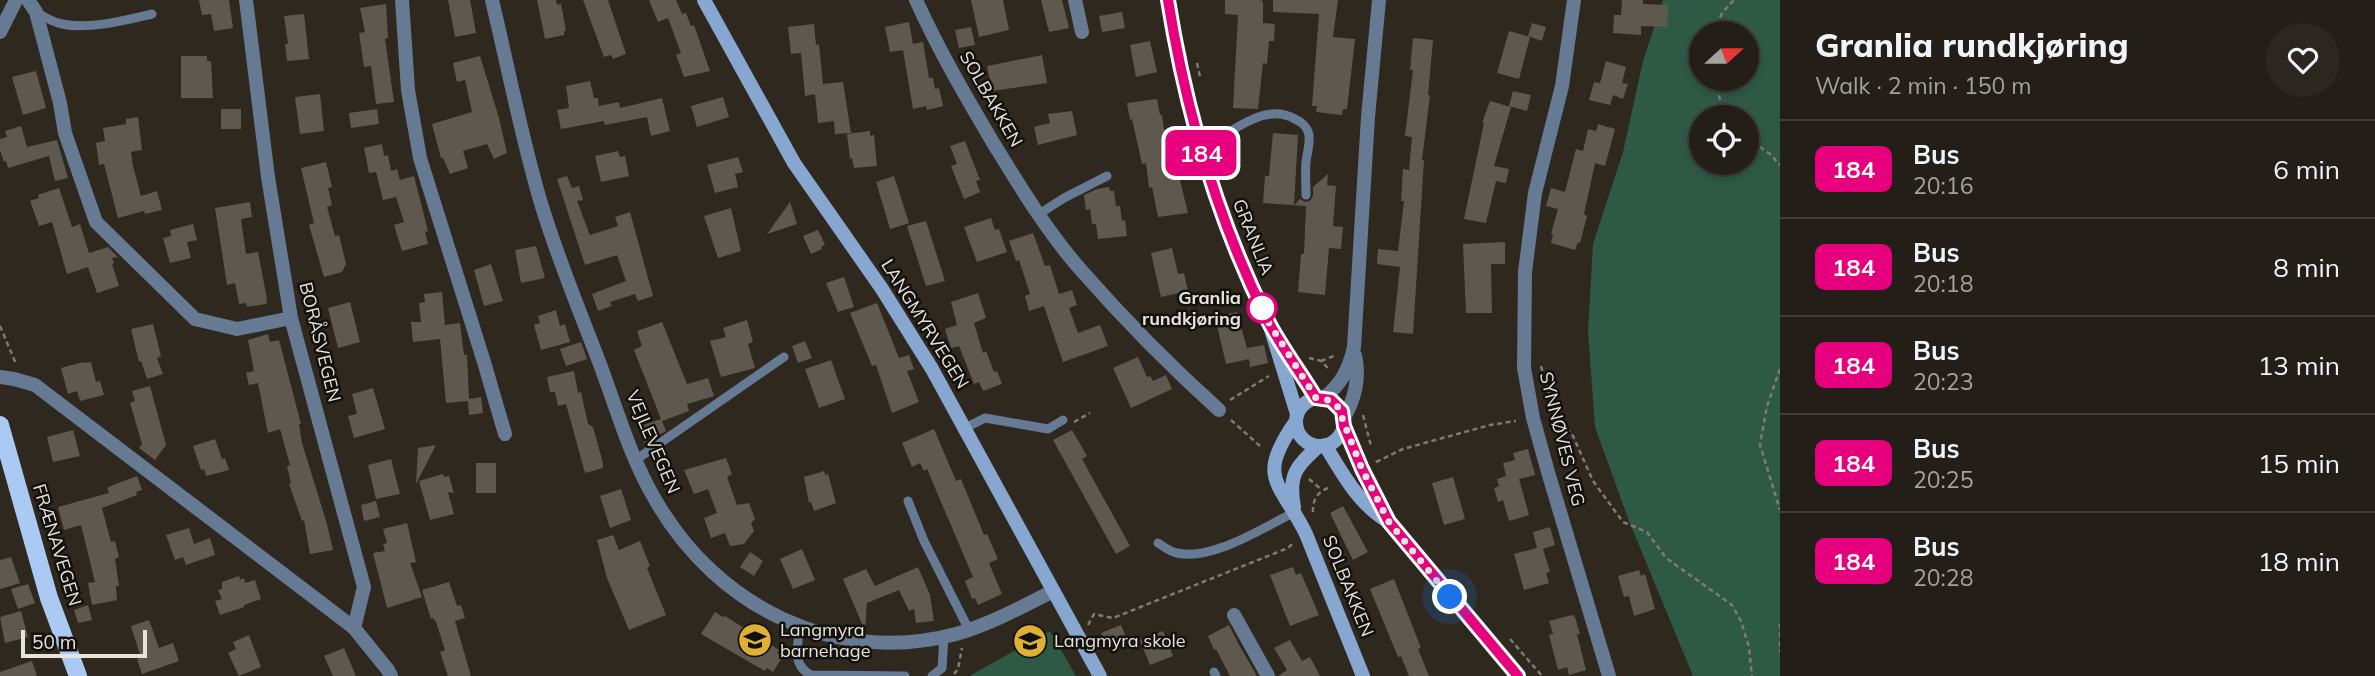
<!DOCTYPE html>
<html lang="en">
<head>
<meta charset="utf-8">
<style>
  body { margin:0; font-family:Mulish,sans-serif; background:#2b2720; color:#f1f3f6; height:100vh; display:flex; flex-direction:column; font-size:26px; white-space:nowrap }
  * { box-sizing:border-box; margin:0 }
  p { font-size:23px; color:#a3a2a1 }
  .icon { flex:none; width:38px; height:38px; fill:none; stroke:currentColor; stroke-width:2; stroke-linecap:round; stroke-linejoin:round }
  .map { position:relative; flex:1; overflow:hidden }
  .side { display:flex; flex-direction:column; background:#231e17; width:595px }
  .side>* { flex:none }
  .badge { padding:0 14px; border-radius:10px; font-size:24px; line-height:46px }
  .needle { width:46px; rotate:69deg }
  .tools { position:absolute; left:1689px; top:21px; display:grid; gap:14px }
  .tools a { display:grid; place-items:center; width:70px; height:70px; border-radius:50%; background:#231e17; box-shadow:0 4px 10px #0003,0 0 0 2px #403c36; font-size:35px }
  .scale { position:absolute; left:21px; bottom:18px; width:126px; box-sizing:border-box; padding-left:7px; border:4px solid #e7e3dd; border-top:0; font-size:19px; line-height:24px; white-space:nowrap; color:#e7e3dd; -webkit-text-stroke:5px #14110d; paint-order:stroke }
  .you { position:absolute; width:35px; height:35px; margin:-18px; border:5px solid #fff; border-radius:50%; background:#1a73e8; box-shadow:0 0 0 10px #1a73e833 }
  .map>.badge { position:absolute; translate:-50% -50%; box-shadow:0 0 0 4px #fff }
  .round { display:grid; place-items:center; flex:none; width:74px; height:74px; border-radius:37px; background:#2b2720 }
  .summary { display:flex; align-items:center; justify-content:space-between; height:119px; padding:0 35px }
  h1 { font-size:33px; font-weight:800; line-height:52px }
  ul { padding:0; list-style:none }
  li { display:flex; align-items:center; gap:21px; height:98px; padding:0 35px; border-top:2px solid #403c36 }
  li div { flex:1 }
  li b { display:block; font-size:26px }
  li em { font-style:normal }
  li .badge { min-width:77px; font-weight:700; text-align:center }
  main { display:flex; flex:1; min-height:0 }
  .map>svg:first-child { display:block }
  .green { fill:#2d5945; fill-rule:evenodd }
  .building { fill:#5f584e }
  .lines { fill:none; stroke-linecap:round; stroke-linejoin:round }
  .path { stroke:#807a72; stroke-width:2.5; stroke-dasharray:5 3.5; stroke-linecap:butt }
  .lane { stroke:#667a93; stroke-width:9 }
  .street { stroke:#667a93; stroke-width:14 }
  .secondary { stroke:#88a7d0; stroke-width:14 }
  .primary { stroke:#aacaf4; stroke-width:18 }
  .line-casing { stroke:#fff; stroke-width:16 }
  .line { stroke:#e6007e; stroke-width:10 }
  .walk { stroke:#e7e3dd; stroke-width:7; stroke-dasharray:0 12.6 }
  .stop-dot { fill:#fff; stroke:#e6007e; stroke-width:3.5 }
  .labels { text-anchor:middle; stroke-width:5; stroke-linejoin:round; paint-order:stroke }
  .street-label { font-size:18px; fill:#e7e3dd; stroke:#14110d }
  .stop-label { font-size:18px; font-weight:bold; fill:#e7e3dd; stroke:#14110d; text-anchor:end }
  .poi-label { font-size:18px; fill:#e7e3dd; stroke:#14110d; text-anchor:start }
</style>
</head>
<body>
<main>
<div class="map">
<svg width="1780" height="676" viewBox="0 0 1780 676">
  <rect width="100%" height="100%" fill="#2f281f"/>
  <!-- green -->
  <path class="green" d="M1663 0H1780V676H1693L1629 521 1595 427 1588 331 1593 244 1623 152 1643 61ZM1701 33H1746V79H1701ZM1701 117H1746V163H1701Z
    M1050 631 1076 676H971V675Z"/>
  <!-- building -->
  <path class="building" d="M199 0H229L233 28 214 31 211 14 202 15Z
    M448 0H470L476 33 455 37Z
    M537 0H556L557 5 561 4 566 31H564V35L545 39Z
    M583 0H608L626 54 613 59 611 55 604 57Z
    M649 0H676L682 14 686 13 691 26 694 25 710 71 684 77 676 55 681 53 668 18 658 22Z
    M971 0H1003L1009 30 979 37Z
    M1041 0H1062L1069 28 1049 32Z
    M1225 0H1261L1263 2V23L1275 24 1274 41H1269L1267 64 1263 63 1258 109 1233 108 1238 15 1225 14Z
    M1273 0H1338L1333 37 1355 39 1347 109H1343L1342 115 1316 112 1317 106H1312L1319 14 1273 12Z
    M1622 0H1643V4L1668 5 1667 27 1641 26V35L1613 33 1614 15H1621Z
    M386 4 388 38 385 39 394 102 376 104 371 66 364 67 359 33 365 32 360 8Z
    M1122 12 1125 28 1102 32 1099 16Z
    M304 14 309 59 287 61 285 44H288L284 16Z
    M909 22 913 44 923 42 929 78H933L935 89 939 88 943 106 927 110 926 106 913 109 903 50 890 52 885 27Z
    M1532 23 1546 27 1542 41 1528 36Z
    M814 24 816 45 819 44 823 84 843 82 851 133 835 134 834 121 818 123 815 94 805 96 801 53 791 54 788 27Z
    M971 27 975 45 959 48 955 30Z
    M1509 31 1530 37 1519 79 1497 73Z
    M1413 38 1433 40 1428 95H1430L1422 160H1424L1413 334 1393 332 1400 267 1377 264 1378 249 1398 251 1404 201H1401L1403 169 1409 170 1412 137 1405 136 1413 70H1410Z
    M1150 41 1157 72 1136 77 1130 45Z
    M1042 55 1047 83 992 91 987 66Z
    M181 56H207V61H211L213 98H181Z
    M480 56 499 118 507 153 494 159 487 144 463 151 468 168 450 174 443 158H441L432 124 472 112 465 80 457 82 453 63Z
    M1606 61 1626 67 1622 83 1628 84 1623 99 1613 95 1610 105 1589 100 1594 82 1600 83Z
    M36 71 46 108 23 115 12 77Z
    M590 81 594 98H598L599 106 619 102 620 108 662 98 670 131 651 136 647 117 605 125 604 121 561 129 557 110 569 108 566 86Z
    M1513 91 1531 95 1527 111 1509 106Z
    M320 94 324 131 300 134 295 97Z
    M723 97 729 117 697 127 691 106Z
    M1157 99 1160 115H1162L1164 130 1166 129 1174 168H1177L1188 213 1158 217 1152 187 1149 188 1146 163 1142 164 1132 119 1130 120 1127 103Z
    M1490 101 1511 107 1494 166 1509 169 1506 183 1496 181 1486 223 1464 219 1484 123H1482Z
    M221 109H241V129H221Z
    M377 109 379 124 351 128 349 113Z
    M1072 111 1077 135 1038 145 1034 127 1050 123 1048 114Z
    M138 117 142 150 131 152 133 166 141 196 157 191 162 210 145 214 144 211 118 218 104 164 99 165 96 143 105 141 103 128 126 124V119Z
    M1598 124 1615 129 1605 166 1595 163 1584 214 1587 216 1580 243 1578 242 1575 250 1551 243 1553 234H1551L1558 209 1546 206 1551 188 1565 192 1576 149 1583 151 1588 129 1596 131Z
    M21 126 27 147 57 140 68 178 55 181 49 156 8 168 6 161 4 162 0 150V139L7 137 5 131Z
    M870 131V136L874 135 877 166 854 168 852 158 850 159 847 134Z
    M1273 133 1298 135 1294 205 1300 199 1305 202 1310 201 1313 196V187L1328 174 1327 185 1336 186 1333 226 1343 227 1341 249 1329 248 1325 295 1298 292 1301 254H1304L1306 206 1263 203 1265 176H1269Z
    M965 141 980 180 976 181 980 192 964 199 951 166 957 164 950 146Z
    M382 144 384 156 388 155 391 171 397 169 400 180 414 176 428 231 425 232 428 244 402 251 394 225 404 222 396 197 383 200 376 172 369 173 364 148Z
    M618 151 620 157 625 156 629 176 601 182 595 156Z
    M738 157 743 172 735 174 738 187 715 193 707 165Z
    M326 162 332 187 328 188 332 205 327 207 335 236 339 235 346 264 342 272 324 277 309 225 314 223 301 168Z
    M567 176 572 188 579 186 583 200 577 201 590 235 618 226 615 217 630 212 653 296 638 301 635 294 610 302 612 306 598 311 592 294 626 281 617 255 585 265 557 179Z
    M894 176 909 223 890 229 876 182Z
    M1109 187 1110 191H1114L1116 206H1120L1122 221 1125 220 1127 236 1098 239 1096 224H1092L1090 209 1086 210 1084 195 1097 189Z
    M59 188 72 227 80 224 89 253 108 247 118 257 112 258 114 263 112 264 119 286 97 293 88 267 67 274 52 222 39 226 30 201 39 198 38 195Z
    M250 202 252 217 241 219 246 254 258 252 267 299 266 304 247 307 246 303 239 304 235 283 227 285 215 208Z
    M790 202 797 224 767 234Z
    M731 208 741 251 718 258 704 216Z
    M991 218 995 230 999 229 1007 252 977 262 964 227Z
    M926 221 945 281 926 286 907 226Z
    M193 224 197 240 187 242 191 258 170 263 163 238 171 236 170 230Z
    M818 230 825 245 821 247 822 249 811 254 803 236Z
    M1033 233 1045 266 1050 265 1059 294 1072 290 1077 305 1069 308 1078 333 1100 325 1108 346 1063 362 1044 306 1029 311 1025 296 1030 294 1019 260 1016 261 1009 241Z
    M1505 242V264H1491L1492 313H1466L1463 244Z
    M536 246 545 278 521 283 515 250Z
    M1172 248 1178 274 1184 273 1188 291 1161 297 1151 253Z
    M491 264 503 301 484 306 474 270Z
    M844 277 854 307 838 312 826 283Z
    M442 292 445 325 460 323 464 355H467L469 399 481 397 483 413 469 415 468 401 446 403 440 339 413 342 411 322H421L419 303 425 302 424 294Z
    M978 293 986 318 974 323 983 353 986 351 994 372 997 371 1002 384 983 391 979 382 974 384 959 346 951 348 945 329 957 325 951 302Z
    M350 302 360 342 338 348 328 308Z
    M877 303 899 358 909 355 914 369 907 371 919 402 892 413 876 365 872 366 850 313Z
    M556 310 560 326 565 324 570 342 541 350 534 325 540 323 538 316Z
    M1237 312 1247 348 1264 345 1268 363 1250 367 1249 359 1226 364 1215 317Z
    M747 320 753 342 748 344 755 368 721 377 710 341 726 337 723 328Z
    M662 322 687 384 708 378 714 396 687 404 689 411 662 421 666 431 644 443 638 427 661 419 634 350 642 346 637 331Z
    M153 324 161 356 157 358 163 374 147 379 141 361 139 362 131 329Z
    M268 334 270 342 279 340 301 424H299L302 443 327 524 333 550 310 554 304 520 302 521 289 484 291 483 287 466 290 465 280 429 268 433 258 383 249 385 246 373 254 371 248 340Z
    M805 341 812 358 798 363 792 346Z
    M581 342 587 359 566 366 560 349Z
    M1138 357 1147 377 1150 376 1153 381 1166 375 1172 389 1131 408 1113 368Z
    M831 360 845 399 819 408 805 369Z
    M83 362 84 363 91 362 96 382 100 381 104 395 80 401 77 391 68 394 61 368Z
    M574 371 578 393 581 392 588 424 593 427 603 463V468L585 473 566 404 558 406 555 392H550L547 377Z
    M150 386 166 445 155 460 139 448 142 444 130 403 135 401 132 391Z
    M373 388 385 429 354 438 348 416 357 414 352 394Z
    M934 429 956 481 961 479 984 535 987 534 998 559 989 563 1002 594 978 605 975 598 972 599 965 581 973 577 927 469 924 471 920 463 912 467 902 443Z
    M73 430 80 456 53 462 47 437Z
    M1072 430 1087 456 1082 459 1130 546 1116 554 1053 440Z
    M215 439 222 459 225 458 229 470 206 476 204 469 201 470 193 446Z
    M436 445 416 484 418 448Z
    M1528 449 1535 475 1519 479 1529 515 1509 521 1503 500 1498 502 1494 488 1499 486 1497 479 1506 476 1503 463 1515 460 1513 453Z
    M726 458 732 474 727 477 737 505 749 503 755 519 751 523 754 531 744 544 730 546 725 533 711 538 704 518 717 513 708 489 694 494 684 470Z
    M391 459 400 494 376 499 368 465Z
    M476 463H496V493H476Z
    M824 471 825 475 828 474 836 503 814 511 811 502 809 503 804 477Z
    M443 474 444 477 449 476 454 493 448 492 454 514 430 520 419 481Z
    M137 476 142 490 136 492 137 495 102 508 111 542 115 541 119 557 115 559 119 586H116L117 600 92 605 88 583 95 582 81 525 64 530 58 507 109 493 107 488 113 485Z
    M1453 477 1465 519 1444 525 1432 483Z
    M621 489 631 520 610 528 600 496Z
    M376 501 380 517 364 521 361 505Z
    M1343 506 1368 552 1353 560 1330 513Z
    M407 523 416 562 410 563 422 597 387 608 373 553 385 551 383 544 387 543 383 529Z
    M1550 527 1555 545 1543 549 1550 572 1546 573 1549 583 1524 590 1514 554 1537 548 1533 532Z
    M189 528 194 544 210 538 215 555 186 565 183 557 175 560 166 535Z
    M613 535 619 550 640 541 650 566 647 568 666 615 629 630 607 578 597 540Z
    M802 549 815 580 793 589 780 559Z
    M750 552 763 561 754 576 740 567Z
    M11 557 20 583 0 589V560Z
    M918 567 930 595 934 621 916 623 914 609 909 611 899 590 867 603 865 631 843 579 866 569 875 586Z
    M1293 567 1296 575 1301 573 1319 615 1290 626 1270 575Z
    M1639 570 1641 576 1645 574 1655 609 1634 616 1629 596 1624 597 1618 576Z
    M239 576 240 580 244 578 245 583 255 580 261 599 244 605V607L220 615 215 601 222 599 218 590 222 589V582Z
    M1394 579 1421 648 1418 649 1429 676H1409L1401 656 1398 657 1370 589Z
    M449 582 457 606 461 605 465 618 455 621 471 676H448L440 652 445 650 436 622 433 618 431 619 422 590Z
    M28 584 35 603 18 609 11 589Z
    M88 605 92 620 78 623 74 610Z
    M21 611 28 637 5 643 0 617Z
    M715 612 723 617 725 616 779 650 777 653 783 656 773 672 767 668 765 671 701 634Z
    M1572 615 1575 617 1580 634H1577L1586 670 1569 675 1567 667 1558 670 1549 635 1553 634 1549 621Z
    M149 620 159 648 173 643 179 661 142 674 137 659 141 658 131 626Z
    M1121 625 1126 637 1106 645 1101 633Z
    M1229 625 1239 645 1257 676H1230L1216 649 1214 650 1208 636Z
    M1163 631 1173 656 1150 665 1140 640Z
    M249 635 261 667 239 676 228 653 236 649 233 642Z
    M1290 640 1302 661 1310 657 1320 676H1278L1287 670 1274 648Z
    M344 648 356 676H333L324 656Z
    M32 661 37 676H0V672Z"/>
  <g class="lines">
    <!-- path -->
    <path class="path" d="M1713 33 1722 13 1734 0
      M1197 63 1200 77
      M1714 79 1725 117
      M1746 137 1770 154 1780 165
      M0 326 16 364
      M1309 358 1321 361 1330 370
      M1321 361 1334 356
      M1541 366 1555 413 1573 436 1593 481 1623 522 1647 532 1666 558 1732 605 1741 621 1749 647 1752 676
      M1780 369 1767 406 1760 445 1780 510
      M1230 400 1269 376
      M1363 415 1371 446
      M1231 420 1260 446
      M1074 422 1090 413
      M1376 462 1403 449 1490 425 1516 421
      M1309 479 1322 490
      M1313 512C1312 498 1320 490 1331 487
      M1780 624V652
      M1088 625 1094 614 1113 618 1288 548 1294 542
      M1510 639 1542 676
      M954 674 958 669 962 648"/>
    <!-- lane -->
    <path class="lane" d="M36 12C44 17 52 22 62 24 88 30 126 20 152 14
      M1199 147C1229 138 1261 100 1295 119 1302 122 1308 128 1309 135 1310 144 1307 154 1306 162 1305 173 1306 184 1306 195
      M1039 214 1064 198 1107 176
      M965 428 985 418 1048 429 1063 420
      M637 459 784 357
      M908 501 924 541 969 630
      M1158 543C1164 547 1170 552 1177 553 1213 561 1264 527 1295 512
      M800 627C798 645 791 665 811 675L905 676
      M1214 672 1216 676
      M932 676 942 668 944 636"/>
    <!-- street -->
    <path class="street" d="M28 0 36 12 60 103 65 133 96 222 195 319 237 329 291 318
      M246 0 268 177 291 318 364 587 354 628
      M402 0 408 90 420 158 484 362 505 434
      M492 0C508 67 521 135 540 200 556 254 578 307 598 359 616 406 630 458 656 501 717 607 835 666 956 634 990 624 1022 607 1053 591
      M916 0C938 49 965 95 992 141 1019 185 1046 230 1080 269 1123 318 1170 366 1219 410
      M1075 0 1082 32
      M1574 0 1562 86 1535 193 1525 272 1524 368 1533 418 1548 472 1609 676
      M0 32 16 0
      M0 377 14 379 35 385 320 602 354 628 388 670 391 676
      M1324 398C1342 383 1349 369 1354 347L1368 117 1379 0
      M1344 418C1355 398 1360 379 1355 355
      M1234 615 1268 676"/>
    <!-- secondary -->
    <path class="secondary" d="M704 0 794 163 882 289 932 369 1100 676
      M1168 0 1181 71 1199 147 1235 249 1269 323 1297 414
      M1277 336 1316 398
      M1296 422a24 24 0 1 1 48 0a24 24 0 1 1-48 0Z
      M1296 421C1255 479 1280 481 1306 534L1363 676
      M1344 426 1362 469 1382 506 1389 522 1518 676
      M1325 445C1342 473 1359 505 1389 522
      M1294 507C1288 475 1296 466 1319 446"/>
    <!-- primary -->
    <path class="primary" d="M0 425 49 598 78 676"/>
  </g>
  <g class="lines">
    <!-- line casing -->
    <g class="line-casing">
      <path id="line" d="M1168 0C1186 112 1217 219 1268 321 1280 345 1301 373 1316 398L1331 400 1342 411 1344 426 1362 469 1389 522 1518 676"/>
    </g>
    <!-- line -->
    <use href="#line" class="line"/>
    <!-- walk -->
    <path class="walk" d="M1262 308 1258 298 1269 323 1316 398H1324L1337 405 1362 469 1389 522 1450 597"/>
  </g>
  <!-- icons -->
  <defs>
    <g id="school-disc" transform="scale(1.75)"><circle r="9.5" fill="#e0b034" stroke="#14110d"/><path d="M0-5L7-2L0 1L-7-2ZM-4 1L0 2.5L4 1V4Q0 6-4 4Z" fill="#111"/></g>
  </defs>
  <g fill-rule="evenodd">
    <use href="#school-disc" x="755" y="640"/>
    <use href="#school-disc" x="1030" y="641"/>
  </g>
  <!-- markers -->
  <circle class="stop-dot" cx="1262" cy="308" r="14"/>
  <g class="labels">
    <!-- street labels -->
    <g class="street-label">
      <text transform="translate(991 99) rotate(60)" y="6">SOLBAKKEN</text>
      <text transform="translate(1253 237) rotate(68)" y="6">GRANLIA</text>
      <text transform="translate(925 324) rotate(58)" y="6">LANGMYRVEGEN</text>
      <text transform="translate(320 342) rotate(76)" y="6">BORÅSVEGEN</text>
      <text transform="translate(1562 439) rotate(76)" y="6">SYNNØVES VEG</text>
      <text transform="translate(653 442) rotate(67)" y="6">VEJLEVEGEN</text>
      <text transform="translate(57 545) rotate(73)" y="6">FRÆNAVEGEN</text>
      <text transform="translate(1348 586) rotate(68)" y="6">SOLBAKKEN</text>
    </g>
    <!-- stop labels -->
    <g class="stop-label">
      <text x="1241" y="304">Granlia<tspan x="1241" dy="21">rundkjøring</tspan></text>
    </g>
    <!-- poi labels -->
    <g class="poi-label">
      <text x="780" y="636">Langmyra<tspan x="780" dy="21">barnehage</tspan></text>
      <text x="1054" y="647">Langmyra skole</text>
    </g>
  </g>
</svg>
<div class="tools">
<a><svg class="needle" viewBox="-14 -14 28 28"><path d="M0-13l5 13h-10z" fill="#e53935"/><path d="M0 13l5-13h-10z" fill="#a3a2a1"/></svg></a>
<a><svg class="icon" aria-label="locate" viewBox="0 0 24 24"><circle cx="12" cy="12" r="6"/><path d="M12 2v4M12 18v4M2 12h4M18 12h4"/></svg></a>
</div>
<div class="scale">50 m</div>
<div class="you" style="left:1450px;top:597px"></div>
<b class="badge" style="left:1201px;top:153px;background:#e6007e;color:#fff">184</b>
</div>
<section class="side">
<div class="summary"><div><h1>Granlia rundkjøring</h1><p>Walk · 2 min · 150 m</p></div><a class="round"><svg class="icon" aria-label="heart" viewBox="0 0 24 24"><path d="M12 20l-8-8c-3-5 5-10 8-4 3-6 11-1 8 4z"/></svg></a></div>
<ul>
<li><span class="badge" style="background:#e6007e;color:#fff">184</span><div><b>Bus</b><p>20:16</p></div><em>6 min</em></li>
<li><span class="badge" style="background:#e6007e;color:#fff">184</span><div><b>Bus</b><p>20:18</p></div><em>8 min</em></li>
<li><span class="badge" style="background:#e6007e;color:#fff">184</span><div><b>Bus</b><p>20:23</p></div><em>13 min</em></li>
<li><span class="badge" style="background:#e6007e;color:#fff">184</span><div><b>Bus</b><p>20:25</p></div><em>15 min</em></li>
<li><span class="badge" style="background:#e6007e;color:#fff">184</span><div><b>Bus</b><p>20:28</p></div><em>18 min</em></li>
</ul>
</section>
</main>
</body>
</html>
